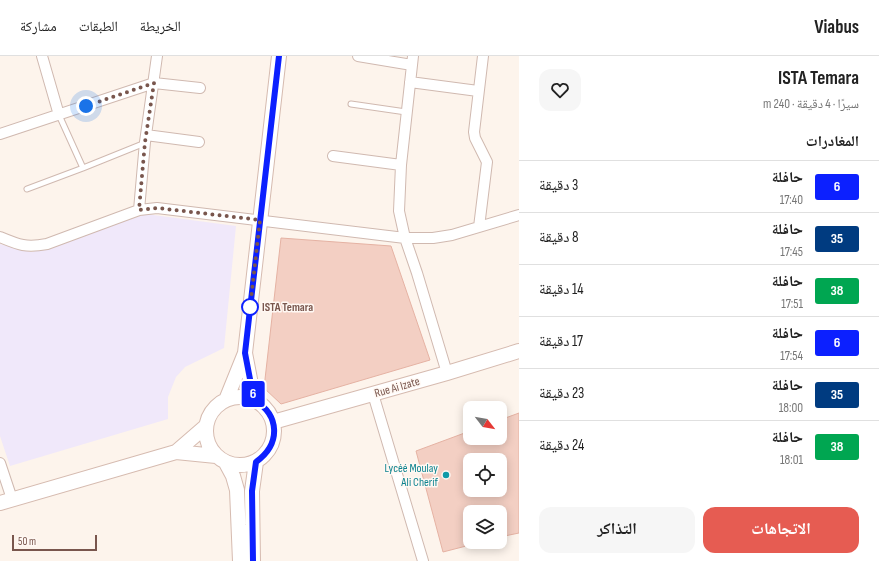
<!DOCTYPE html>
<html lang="ar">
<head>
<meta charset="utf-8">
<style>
  body { margin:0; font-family:"Sofia Sans Condensed","Noto Naskh Arabic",sans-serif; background:#f6f6f6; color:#222; direction:rtl; height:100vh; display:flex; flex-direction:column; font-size:15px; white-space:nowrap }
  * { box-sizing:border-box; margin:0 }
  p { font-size:13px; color:#767676 }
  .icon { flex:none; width:22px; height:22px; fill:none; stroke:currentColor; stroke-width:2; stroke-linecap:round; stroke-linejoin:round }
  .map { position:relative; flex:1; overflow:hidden; direction:ltr }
  .side { display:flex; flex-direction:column; background:#fff; width:360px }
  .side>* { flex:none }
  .badge { padding:0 8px; border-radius:3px; font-size:14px; line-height:26px }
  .needle { width:26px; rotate:121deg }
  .tools { position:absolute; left:463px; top:345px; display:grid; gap:8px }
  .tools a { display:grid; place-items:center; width:44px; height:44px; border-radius:8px; background:#fff; box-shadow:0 2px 10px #0003; font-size:20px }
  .scale { position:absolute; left:12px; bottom:10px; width:85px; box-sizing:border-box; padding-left:4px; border:2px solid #79564d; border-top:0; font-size:11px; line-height:14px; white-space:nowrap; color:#79564d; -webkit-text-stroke:3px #fff8f3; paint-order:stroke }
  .you { position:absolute; width:20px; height:20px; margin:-10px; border:3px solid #fff; border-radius:50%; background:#1a73e8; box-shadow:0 0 0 6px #1a73e833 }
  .map>.badge { position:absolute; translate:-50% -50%; box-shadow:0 0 0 2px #fff }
  h2 { padding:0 20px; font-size:15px; line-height:36px }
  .round { display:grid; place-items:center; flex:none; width:42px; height:42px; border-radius:12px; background:#f6f6f6 }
  .summary { display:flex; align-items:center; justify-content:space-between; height:68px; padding:0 20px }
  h1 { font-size:19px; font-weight:700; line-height:30px }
  .action { display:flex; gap:8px; margin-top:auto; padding:8px 20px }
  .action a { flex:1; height:46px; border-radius:12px; background:#e65c52; color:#fff; font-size:16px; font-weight:700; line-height:46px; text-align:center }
  .action a+a { background:#f6f6f6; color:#222 }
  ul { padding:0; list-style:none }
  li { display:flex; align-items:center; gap:12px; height:52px; padding:0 20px; border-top:1px solid #e0e0e0 }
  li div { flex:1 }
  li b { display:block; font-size:15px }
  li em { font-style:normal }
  li .badge { min-width:44px; font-weight:700; text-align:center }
  header { display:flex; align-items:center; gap:24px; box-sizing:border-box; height:56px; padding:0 20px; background:#fff; border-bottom:1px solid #e0e0e0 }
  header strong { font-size:19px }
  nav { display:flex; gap:22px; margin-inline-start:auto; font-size:14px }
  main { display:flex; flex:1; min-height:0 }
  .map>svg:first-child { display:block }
  .education { fill:#f0e8fa }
  .building { fill:#f3cfc3; stroke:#e5b2a3; fill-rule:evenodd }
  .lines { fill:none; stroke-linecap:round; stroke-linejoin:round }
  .lane-casing { stroke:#d0b9b0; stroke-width:7 }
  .street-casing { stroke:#d0b9b0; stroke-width:12 }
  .secondary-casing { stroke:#d6bbb0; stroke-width:16 }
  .lane { stroke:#fff; stroke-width:5 }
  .street { stroke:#fff; stroke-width:10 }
  .secondary { stroke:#fff; stroke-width:14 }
  .line-casing { stroke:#fff; stroke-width:9 }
  .line { stroke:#0c20ff; stroke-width:6 }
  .walk { stroke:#79564d; stroke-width:4; stroke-dasharray:0 7.2 }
  .stop-dot { fill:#fff; stroke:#0c20ff; stroke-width:2 }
  .culture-dot { fill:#0f9aa8; stroke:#fff8f3; stroke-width:1.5 }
  .labels { text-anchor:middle; stroke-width:3; stroke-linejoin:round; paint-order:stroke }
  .stop-label { font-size:12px; font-weight:bold; fill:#79564d; stroke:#fff8f3; text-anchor:start }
  .street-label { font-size:12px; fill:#79564d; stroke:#fff8f3 }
  .culture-label { font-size:12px; fill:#0d838f; stroke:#fff8f3; text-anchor:end }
</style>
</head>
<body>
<header>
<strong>Viabus</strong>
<nav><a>الخريطة</a><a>الطبقات</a><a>مشاركة</a></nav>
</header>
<main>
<section class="side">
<div class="summary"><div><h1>ISTA Temara</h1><p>سيرًا · 4 دقيقة · 240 m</p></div><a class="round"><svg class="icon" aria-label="heart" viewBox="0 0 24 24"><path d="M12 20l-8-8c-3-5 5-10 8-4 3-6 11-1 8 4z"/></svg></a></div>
<h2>المغادرات</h2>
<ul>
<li><span class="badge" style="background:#0c20ff;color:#fff">6</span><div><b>حافلة</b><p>17:40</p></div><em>3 دقيقة</em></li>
<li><span class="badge" style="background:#003b80;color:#fff">35</span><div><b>حافلة</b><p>17:45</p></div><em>8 دقيقة</em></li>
<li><span class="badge" style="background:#00a651;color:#fff">38</span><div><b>حافلة</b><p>17:51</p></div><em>14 دقيقة</em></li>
<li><span class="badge" style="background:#0c20ff;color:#fff">6</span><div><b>حافلة</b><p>17:54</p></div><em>17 دقيقة</em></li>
<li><span class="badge" style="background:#003b80;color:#fff">35</span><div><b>حافلة</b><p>18:00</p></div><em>23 دقيقة</em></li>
<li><span class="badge" style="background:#00a651;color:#fff">38</span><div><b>حافلة</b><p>18:01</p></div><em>24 دقيقة</em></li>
</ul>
<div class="action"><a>الاتجاهات</a><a>التذاكر</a></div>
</section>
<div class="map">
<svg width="519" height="505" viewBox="0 0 519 505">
  <rect width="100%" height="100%" fill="#fdf4ec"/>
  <!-- education -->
  <path class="education" d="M146 158 236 170 224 292 185 311 176 321 168 341V363L10 410 0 380V188L32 196Z"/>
  <!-- building -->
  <path class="building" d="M281 182 391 190 430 304 281 348 264 332Z
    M519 357V477L500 481V456H470V489L443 496 416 395 470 375V382H500V364ZM470 404H500V434H470Z"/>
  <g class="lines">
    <!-- lane casing -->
    <g class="lane-casing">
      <path id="lane" d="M351 48 406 56
        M59 59 83 112 145 87
        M27 133 83 112"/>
    </g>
    <!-- street casing -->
    <g class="street-casing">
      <path id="street" d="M42 0 59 59
        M358 0 412 9
        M413 0 401 109 399 155 405 182 417 217 447 317
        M410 26 478 35
        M0 78 154 27 200 32
        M146 79 199 86
        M333 100 401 109
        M139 154 145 86 157 0
        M479 171 487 106 475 82 474 76 483 0
        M0 181C19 189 26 192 47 188L139 154 157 152 405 182H433L452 179 519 159
        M373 338 423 505
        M0 407 12 443"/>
    </g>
    <!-- secondary casing -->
    <g class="secondary-casing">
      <path id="secondary" d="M245 297 254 344
        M206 375a34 34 0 1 1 68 0a34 34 0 1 1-68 0Z
        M226 344 245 297 279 0
        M273 366 447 317 519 295
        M176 396 206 370
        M226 407 233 420 237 434 240 505
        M0 447 176 396 216 400
        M253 505 252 435 256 406"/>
    </g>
    <!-- lane -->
    <use href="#lane" class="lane"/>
    <!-- street -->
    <use href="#street" class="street"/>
    <!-- secondary -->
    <use href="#secondary" class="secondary"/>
  </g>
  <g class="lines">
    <!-- line casing -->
    <g class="line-casing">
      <path id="line" d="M253 505 252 435 256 406C281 388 280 359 254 344L245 297 279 0"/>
    </g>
    <!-- line -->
    <use href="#line" class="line"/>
    <!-- walk -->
    <path class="walk" d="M86 50 154 27 145 86 139 154 157 152 260 164 250 252V251"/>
  </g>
  <!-- markers -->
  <circle class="stop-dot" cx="250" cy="251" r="8"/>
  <circle class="culture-dot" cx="446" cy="419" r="4"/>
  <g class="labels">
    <!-- stop labels -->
    <g class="stop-label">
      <text x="262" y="255">ISTA Temara</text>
    </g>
    <!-- street labels -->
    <g class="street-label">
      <text transform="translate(397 331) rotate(-16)" y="4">Rue Ai Izate</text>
    </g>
    <!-- culture labels -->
    <g class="culture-label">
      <text x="438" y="416">Lycéé Moulay<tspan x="438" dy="14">Ali Cherif</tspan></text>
    </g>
  </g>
</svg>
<div class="tools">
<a><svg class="needle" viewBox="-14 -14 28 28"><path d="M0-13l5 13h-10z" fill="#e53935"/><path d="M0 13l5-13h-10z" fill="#767676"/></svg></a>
<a><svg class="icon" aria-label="locate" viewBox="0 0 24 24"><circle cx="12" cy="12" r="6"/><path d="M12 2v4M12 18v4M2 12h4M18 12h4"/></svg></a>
<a><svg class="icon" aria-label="layers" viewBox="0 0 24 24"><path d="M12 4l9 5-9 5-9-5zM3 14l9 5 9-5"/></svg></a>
</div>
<div class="scale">50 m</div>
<div class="you" style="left:86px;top:50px"></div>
<b class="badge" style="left:253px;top:338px;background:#0c20ff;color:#fff">6</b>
</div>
</main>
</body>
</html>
